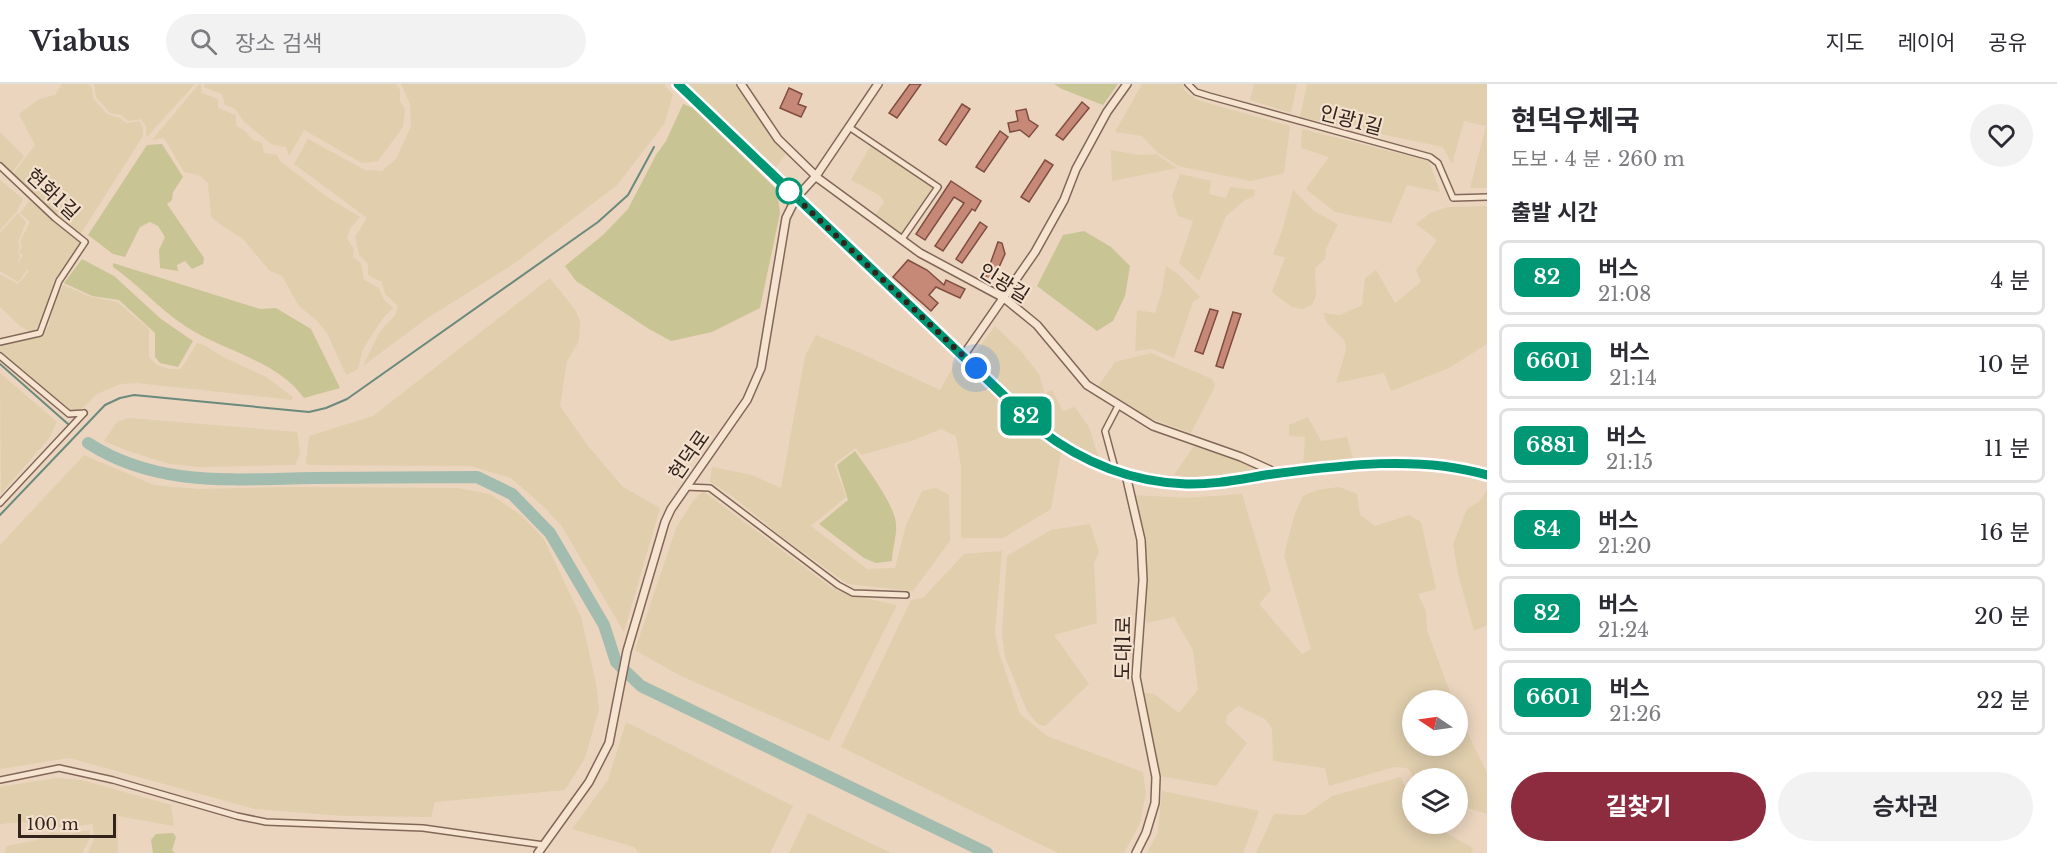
<!DOCTYPE html>
<html lang="ko">
<head>
<meta charset="utf-8">
<style>
  body { margin:0; font-family:"Libre Baskerville","Noto Sans KR",serif; background:#f2f2f3; color:#2b2b33; height:100vh; display:flex; flex-direction:column; font-size:22px; white-space:nowrap }
  * { box-sizing:border-box; margin:0 }
  p { font-size:20px; color:#7c7c81 }
  .icon { flex:none; width:33px; height:33px; fill:none; stroke:currentColor; stroke-width:2; stroke-linecap:round; stroke-linejoin:round }
  .map { position:relative; flex:1; overflow:hidden }
  .drawer { display:flex; flex-direction:column; background:#fff; width:570px }
  .drawer>* { flex:none }
  .badge { padding:0 12px; border-radius:9px; font-size:21px; line-height:39px }
  .needle { width:39px; rotate:283deg }
  .fabs { position:absolute; left:1402px; top:606px; display:grid; gap:12px }
  .fabs a { display:grid; place-items:center; width:66px; height:66px; border-radius:50%; background:#fff; box-shadow:0 3px 15px #0003; font-size:30px }
  .scale { position:absolute; left:18px; bottom:15px; width:98px; box-sizing:border-box; padding-left:6px; border:3px solid #32231c; border-top:0; font-size:16px; line-height:21px; white-space:nowrap; color:#32231c; -webkit-text-stroke:4px #f3e1ce; paint-order:stroke }
  .you { position:absolute; width:30px; height:30px; margin:-15px; border:4px solid #fff; border-radius:50%; background:#1a73e8; box-shadow:0 0 0 9px #1a73e833 }
  .map>.badge { position:absolute; translate:-50% -50%; box-shadow:0 0 0 3px #fff }
  h2 { padding:0 24px; font-size:22px; line-height:54px }
  .round { display:grid; place-items:center; flex:none; width:63px; height:63px; border-radius:32px; background:#f2f2f3 }
  .head { display:flex; align-items:center; justify-content:space-between; height:102px; padding:0 24px }
  h1 { font-size:28px; font-weight:700; line-height:45px }
  .primary-button { display:flex; gap:12px; margin-top:auto; padding:12px 24px }
  .primary-button a { flex:1; height:69px; border-radius:36px; background:#8e2c3f; color:#fff; font-size:24px; font-weight:700; line-height:69px; text-align:center }
  .primary-button a+a { background:#f2f2f3; color:#2b2b33 }
  ul { padding:0; list-style:none }
  li { display:flex; align-items:center; gap:18px; height:75px; margin:0 12px 9px; padding:0 12px; border:3px solid #e1e1e2; border-radius:9px }
  li div { flex:1 }
  li b { display:block; font-size:22px }
  li em { font-style:normal }
  li .badge { min-width:66px; font-weight:700; text-align:center }
  header { display:flex; align-items:center; gap:36px; box-sizing:border-box; height:84px; padding:0 30px; background:#fff; border-bottom:2px solid #e1e1e2 }
  header strong { font-size:28px }
  nav { display:flex; gap:33px; margin-inline-start:auto; font-size:21px }
  .search { width:420px; height:54px; background:#f2f2f3; display:flex; align-items:center; gap:15px; box-sizing:border-box; padding:0 21px; border-radius:33px; color:#7c7c81; font-size:22px }
  main { display:flex; flex:1; min-height:0 }
  .map>svg:first-child { display:block }
  .farmland { fill:#e0cead }
  .green { fill:#c8c494 }
  .lines { fill:none; stroke-linecap:round; stroke-linejoin:round }
  .stream { stroke:#6a8a7c; stroke-width:2 }
  .river { stroke:#a2bdb0; stroke-width:12 }
  .building { fill:#c78977; stroke:#804d40; stroke-width:1.5 }
  .minor-casing { stroke:#826758; stroke-width:8 }
  .tertiary-casing { stroke:#826758; stroke-width:10 }
  .secondary-casing { stroke:#64483c; stroke-width:10 }
  .minor { stroke:#f6e4d1; stroke-width:5 }
  .tertiary { stroke:#f6e4d1; stroke-width:7 }
  .secondary { stroke:#f6e4d1; stroke-width:8 }
  .line-casing { stroke:#fff; stroke-width:14 }
  .line { stroke:#009775; stroke-width:9 }
  .walk { stroke:#32231c; stroke-width:6; stroke-dasharray:0 10.8 }
  .stop-dot { fill:#fff; stroke:#009775; stroke-width:3 }
  .labels { text-anchor:middle; stroke-width:4.5; stroke-linejoin:round; paint-order:stroke }
  .street-label { font-size:20px; fill:#32231c; stroke:#f3e1ce }
</style>
</head>
<body>
<header>
<strong>Viabus</strong>
<div class="search"><svg class="icon" aria-label="search" viewBox="0 0 24 24"><circle cx="10" cy="10" r="6"/><path d="M15 15l6 6"/></svg>장소 검색</div>
<nav><a>지도</a><a>레이어</a><a>공유</a></nav>
</header>
<main>
<div class="map">
<svg width="1487" height="769" viewBox="0 0 1487 769">
  <rect width="100%" height="100%" fill="#ebd5bf"/>
  <!-- farmland -->
  <path class="farmland" d="M62 0H88L92 4 93 14 107 30 120 34 126 39 139 37 143 43V52L80 151 57 133 13 90 35 61 19 30 39 15 55 11Z
    M94 0H195L146 54V43L141 35 128 37 121 31 110 29 96 13Z
    M199 0H201L202 9 218 15V24L236 31V42L245 47 253 56 262 59 264 69 277 71 280 77 327 113 360 133 351 143 347 154 354 165 353 173 361 179 364 196 379 204 384 216 393 224 383 234 363 265 358 285 346 291 327 249 316 236 299 222 282 192 270 187 243 155 218 139 211 132 208 99 199 91 184 88 164 54 152 56Z
    M205 0H396L400 6V18L405 25 403 43 378 77 362 79 304 46 289 72 286 63 273 61 244 38 235 25 225 21 222 10 203 3Z
    M401 0H664L673 11 664 40 617 101 515 179 426 235 363 282 379 249 395 231 398 222 385 210 382 198 368 191V180L359 171 355 153 367 134 294 80 308 55 365 86 382 87 396 75 411 42 410 20Z
    M687 0H737L771 53 786 70 775 84Z
    M1142 0H1183L1184 6 1197 16 1290 42 1284 89 1251 97 1178 82 1157 68 1142 52 1115 48Z
    M1254 0H1297L1291 29 1250 16Z
    M1307 0H1487V104H1470L1486 42 1464 37 1452 80 1443 63 1300 33Z
    M1302 45 1429 77 1440 108 1407 101 1391 139 1335 128 1306 105 1329 73 1301 64Z
    M0 48 24 72 12 89 0 79Z
    M871 61 934 104 901 150 875 131 884 118 879 111 851 96Z
    M1111 66 1139 71 1156 70 1177 84 1112 97Z
    M1180 90 1211 97 1209 110 1226 114 1230 103 1255 106 1254 112 1245 116 1226 132 1199 197 1179 179 1193 137 1178 132 1172 112Z
    M0 96 23 115 17 127 0 146Z
    M1293 106 1314 127 1338 140 1326 165 1325 175 1315 184 1316 212 1312 221 1303 225 1292 223 1272 208 1285 174 1273 170 1282 147Z
    M32 114 54 136 81 158 76 169 54 196 42 235 33 249 21 243 0 223V190L18 200 29 187 19 180 27 186 18 198 0 187V149L18 129 26 138 18 158 20 162 18 169 20 172 18 180 23 171 19 169 22 162 20 158 30 138 20 129Z
    M1487 122V260L1449 284 1391 307 1384 289 1336 299 1346 266 1345 257 1327 239 1323 229 1340 231 1362 221 1365 194 1376 186 1395 219 1421 198 1416 186 1437 156 1416 140 1430 129 1448 123Z
    M1166 182 1178 190 1200 213 1193 218 1174 274 1152 265 1135 267 1137 226 1155 229 1162 207Z
    M550 194 576 227 580 237 579 257 567 277 560 322 588 362 623 403 660 424 624 548 561 441 544 423 511 394 471 382 310 381 306 379 309 352 373 332Z
    M64 201 88 212 117 218 122 222 149 245V273L157 281 169 285H181L197 259 204 261 223 273 266 293 293 313 292 316 137 299 120 300 97 310 83 324 70 327 0 269V261L43 251 49 241 54 215Z
    M995 242 1020 266 1039 290 1048 321 1047 343 973 272Z
    M816 251 858 268 940 306 957 276 1061 369 1051 425 1003 454H961V383L956 352 941 345 911 357 861 371 856 364 834 380 846 413 811 442 867 485 895 484 906 441 922 407 936 404 949 411 950 457 913 507 848 500 782 453 732 412 710 398 712 383 752 391 781 404 805 272Z
    M1151 269 1212 295 1215 302 1191 349 1136 329 1097 304 1115 278Z
    M0 289 57 338 49 354 1 410Z
    M1052 306 1063 327 1075 323 1089 343 1097 369 1106 382 1080 370 1050 350 1051 325 1047 308Z
    M1308 333 1321 357 1347 353 1354 379 1303 384 1305 353 1289 352V341Z
    M128 334 297 348 300 370 295 381 200 383 170 380 128 367 104 357 117 338Z
    M1194 362 1260 384 1258 388 1207 393 1188 394 1174 391Z
    M84 371 154 401 198 405 288 403 457 404 490 410 522 432 544 455 581 533 596 599 599 625 585 674 565 706 435 718 431 733 344 732 255 725 69 674 0 685V461Z
    M1339 403 1357 410 1360 431 1375 442 1409 431 1421 438 1436 505 1418 510 1426 527 1427 546 1453 616H1413V662H1458V629L1487 689V730L1468 724 1458 733V694H1414L1408 684 1394 683 1329 702 1325 684 1273 677 1272 644 1265 635 1238 622 1227 631 1226 639 1247 659 1216 702 1159 692 1141 608 1154 610 1179 629 1198 606 1193 566 1174 533 1146 539V466L1134 411 1186 414 1242 410 1271 506 1259 520 1302 570 1311 565 1284 471 1294 432 1303 412 1317 406Z
    M1487 406V541L1474 547 1458 490 1453 460 1467 425 1480 417Z
    M703 407 832 504 850 511 897 521 829 657 681 592 635 566 676 444 693 417Z
    M1090 440 1099 468 1094 479 1097 539 1054 551 1089 600 1045 642 1038 640 1027 627 1005 573 1002 549 1007 472 1051 446Z
    M1002 467 995 548 999 569 1020 630 1047 652 1143 688 1146 709 1140 739 1124 769H1058L841 663 911 516 923 514 964 470Z
    M626 638 793 722 770 769H640L634 763 572 745 608 696Z
    M1401 693 1413 722V740H1430L1473 764 1471 769H1256L1274 730 1305 731 1332 712Z
    M56 694 81 696 171 721 174 742 118 732V769H88L94 755 93 740 65 744 21 738 0 740V703Z
    M1162 707 1259 727 1243 769H1147L1158 748Z
    M808 729 891 769H789Z
    M89 746 90 754 82 769H4L7 762 37 756 51 748 70 750Z"/>
  <!-- green -->
  <path class="green" d="M1054 0H1118L1103 21 1062 5Z
    M683 20 693 24 777 106 780 129 760 224 712 248 671 257 649 245 576 197 565 182 603 151 628 125 656 71 666 57Z
    M162 60 183 93 173 108 172 116 167 120 204 174 203 180 192 185 185 177 177 181 178 187 160 184 159 166 165 153 158 142 150 138 140 143 125 173 113 170 88 151 147 61Z
    M1084 147 1111 163 1130 182 1125 212 1113 237 1097 247 1037 202 1063 151Z
    M82 175 114 192 161 235 193 257 178 283 160 279 155 273V249L119 216 92 212 64 199Z
    M113 179 260 225 276 224 311 245 340 304 304 314C277 276 223 267 185 242 158 224 139 201 113 183Z
    M855 367C866 383 895 421 896 440 897 452 892 465 892 477L876 479 864 474 819 440 848 416 837 381Z
    M173 749 176 753 172 766 175 769H153L151 756 156 750Z"/>
  <g class="lines">
    <!-- stream -->
    <path class="stream" d="M0 280 68 340
      M0 431 105 321 120 314 134 311 309 328 326 324 347 315 598 138 628 111 654 63"/>
    <!-- river -->
    <path class="river" d="M88 359C157 404 235 395 313 394 368 394 423 393 477 393L512 410 550 449 604 541 616 578 641 602 987 769"/>
  </g>
  <!-- building -->
  <path class="building" d="M910 0H921L897 34 889 29Z
    M789 4 802 10 798 20 806 23 801 33 780 24Z
    M1082 18 1089 24 1063 56 1056 51Z
    M962 20 970 25 946 61 939 56Z
    M1026 25 1029 36 1038 42 1029 53 1020 46 1010 48 1008 39 1018 37 1016 27Z
    M1000 47 1008 53 984 88 976 83Z
    M1045 76 1053 81 1029 118 1021 113Z
    M951 97 981 117 975 127 972 125 943 167 935 162 964 119 954 113 925 156 916 150Z
    M980 138 987 143 962 179 956 175Z
    M998 158 1002 159 1005 170 991 201 984 197Z
    M908 176 927 186 944 201 946 196 965 205 960 214 936 203 929 211 938 219 931 227 893 193Z
    M1210 225 1218 227 1203 270 1195 267Z
    M1233 228 1241 230 1223 284 1216 282Z"/>
  <g class="lines">
    <!-- minor casing -->
    <g class="minor-casing">
      <path id="minor" d="M1188 0 1196 8 1209 12 1430 73 1438 79 1453 114 1487 113
        M849 43 938 103 902 155
        M0 82 55 134 85 158 59 197 40 249 0 258
        M0 272 69 330 84 329
        M1116 388 1105 347 1118 322
        M686 403 710 404 838 501 853 509 906 511
        M0 419 84 329
        M0 696 59 684 113 696 237 732 266 738 423 744 544 761"/>
    </g>
    <!-- tertiary casing -->
    <g class="tertiary-casing">
      <path id="tertiary" d="M741 0 778 55 819 95 920 169 1004 214 1037 241 1087 301 1153 342 1241 373 1270 386 1273 390
        M963 272 1035 168 1064 116 1076 85 1107 28 1127 0
        M1126 391 1141 456 1143 496 1136 593 1156 693 1155 719 1146 749 1136 769
        M538 769 589 698 609 659 627 567 665 438 671 425 747 316 761 284 786 134 796 114 816 92 878 0"/>
    </g>
    <!-- secondary casing -->
    <g class="secondary-casing">
      <path id="secondary" d="M678 0 1039 345C1083 379 1130 397 1186 400 1215 401 1245 394 1273 390 1342 381 1419 371 1487 391"/>
    </g>
    <!-- minor -->
    <use href="#minor" class="minor"/>
    <!-- tertiary -->
    <use href="#tertiary" class="tertiary"/>
    <!-- secondary -->
    <use href="#secondary" class="secondary"/>
  </g>
  <g class="lines">
    <!-- line casing -->
    <g class="line-casing">
      <path id="line" d="M678 0 1039 345C1083 379 1130 398 1186 400 1215 401 1245 394 1273 390 1342 381 1419 371 1487 391"/>
    </g>
    <!-- line -->
    <use href="#line" class="line"/>
    <!-- walk -->
    <path class="walk" d="M789 107 976 284"/>
  </g>
  <!-- markers -->
  <circle class="stop-dot" cx="789" cy="107" r="12"/>
  <g class="labels">
    <!-- street labels -->
    <g class="street-label">
      <text transform="translate(1351 36) rotate(15)" y="7">인광1길</text>
      <text transform="translate(53 110) rotate(43)" y="7">현화1길</text>
      <text transform="translate(1004 199) rotate(32)" y="7">인광길</text>
      <text transform="translate(689 371) rotate(-55)" y="7">현덕로</text>
      <text transform="translate(1123 564) rotate(-89)" y="7">도대1로</text>
    </g>
  </g>
</svg>
<div class="fabs">
<a><svg class="needle" viewBox="-14 -14 28 28"><path d="M0-13l5 13h-10z" fill="#e53935"/><path d="M0 13l5-13h-10z" fill="#7c7c81"/></svg></a>
<a><svg class="icon" aria-label="layers" viewBox="0 0 24 24"><path d="M12 4l9 5-9 5-9-5zM3 14l9 5 9-5"/></svg></a>
</div>
<div class="scale">100 m</div>
<div class="you" style="left:976px;top:284px"></div>
<b class="badge" style="left:1026px;top:332px;background:#009775;color:#fff">82</b>
</div>
<section class="drawer">
<div class="head"><div><h1>현덕우체국</h1><p>도보 · 4 분 · 260 m</p></div><a class="round"><svg class="icon" aria-label="heart" viewBox="0 0 24 24"><path d="M12 20l-8-8c-3-5 5-10 8-4 3-6 11-1 8 4z"/></svg></a></div>
<h2>출발 시간</h2>
<ul>
<li><span class="badge" style="background:#009775;color:#fff">82</span><div><b>버스</b><p>21:08</p></div><em>4 분</em></li>
<li><span class="badge" style="background:#009775;color:#fff">6601</span><div><b>버스</b><p>21:14</p></div><em>10 분</em></li>
<li><span class="badge" style="background:#009775;color:#fff">6881</span><div><b>버스</b><p>21:15</p></div><em>11 분</em></li>
<li><span class="badge" style="background:#009775;color:#fff">84</span><div><b>버스</b><p>21:20</p></div><em>16 분</em></li>
<li><span class="badge" style="background:#009775;color:#fff">82</span><div><b>버스</b><p>21:24</p></div><em>20 분</em></li>
<li><span class="badge" style="background:#009775;color:#fff">6601</span><div><b>버스</b><p>21:26</p></div><em>22 분</em></li>
</ul>
<div class="primary-button"><a>길찾기</a><a>승차권</a></div>
</section>
</main>
</body>
</html>
